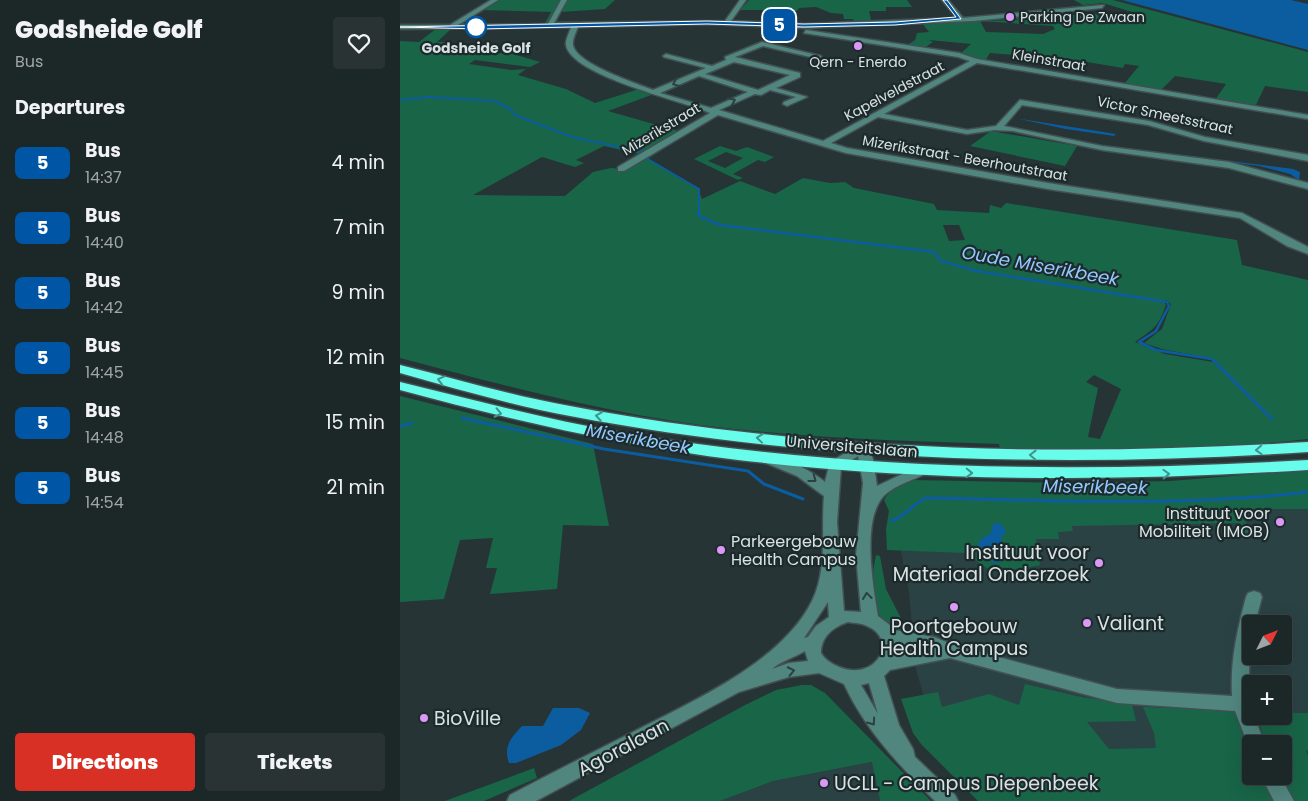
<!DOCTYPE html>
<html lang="en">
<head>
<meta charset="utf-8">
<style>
  body { margin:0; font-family:Poppins,sans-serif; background:#293334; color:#f1f3f6; height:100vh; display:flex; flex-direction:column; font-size:19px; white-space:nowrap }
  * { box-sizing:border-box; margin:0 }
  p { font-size:16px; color:#a0a5a8 }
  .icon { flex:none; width:28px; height:28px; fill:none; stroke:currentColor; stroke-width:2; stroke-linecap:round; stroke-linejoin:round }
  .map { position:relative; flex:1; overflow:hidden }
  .sheet { display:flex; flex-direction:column; background:#1c2728; width:400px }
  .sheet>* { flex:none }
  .badge { padding:0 10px; border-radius:8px; font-size:18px; line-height:32px }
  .needle { width:32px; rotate:48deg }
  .controls { position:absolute; left:842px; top:615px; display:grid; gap:10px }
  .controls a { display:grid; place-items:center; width:50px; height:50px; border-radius:5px; background:#1c2728; box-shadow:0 5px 20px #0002,0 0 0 1px #3a4445; font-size:25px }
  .map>.badge { position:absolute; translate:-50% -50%; box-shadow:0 0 0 2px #fff }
  h2 { padding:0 15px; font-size:19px; line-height:45px }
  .round { display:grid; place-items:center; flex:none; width:52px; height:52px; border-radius:5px; background:#293334 }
  .summary { display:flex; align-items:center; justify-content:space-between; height:85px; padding:0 15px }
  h1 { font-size:24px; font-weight:800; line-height:38px }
  .primary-button { display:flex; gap:10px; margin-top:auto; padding:10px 15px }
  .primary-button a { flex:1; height:58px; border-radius:5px; background:#d93025; color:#fff; font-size:20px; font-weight:800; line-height:58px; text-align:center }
  .primary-button a+a { background:#293334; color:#f1f3f6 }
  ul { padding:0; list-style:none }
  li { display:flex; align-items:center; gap:15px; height:65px; padding:0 15px }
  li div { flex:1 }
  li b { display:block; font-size:19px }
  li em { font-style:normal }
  li .badge { min-width:55px; font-weight:700; text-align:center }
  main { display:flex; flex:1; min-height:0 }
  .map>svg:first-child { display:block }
  .built { fill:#2b4245; fill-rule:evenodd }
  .green { fill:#186548; fill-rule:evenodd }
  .water { fill:#0c5da0 }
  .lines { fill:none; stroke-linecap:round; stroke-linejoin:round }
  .stream-far2 { stroke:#0c5da0; stroke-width:2 }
  .stream-far1 { stroke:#0c5da0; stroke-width:2.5 }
  .stream { stroke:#0c5da0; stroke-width:3 }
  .minor-casing { stroke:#435052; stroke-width:3 }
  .highway-casing { stroke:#435052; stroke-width:3 }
  .minor { fill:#51867f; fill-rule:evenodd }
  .highway { fill:#68fceb; fill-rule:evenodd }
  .oneway { stroke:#294141 }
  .oneway2 { stroke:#42938c }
  .line { fill:#0056a4; stroke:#fff }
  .poi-dot { fill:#db99f5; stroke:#1c2a2c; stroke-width:2 }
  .stop-dot { fill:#fff; stroke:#0056a4; stroke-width:2.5 }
  .labels { text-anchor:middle; stroke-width:4.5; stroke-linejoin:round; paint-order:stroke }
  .far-poi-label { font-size:14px; fill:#d9e2e3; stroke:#1c2a2c; text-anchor:start }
  .far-stop-label { font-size:14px; font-weight:bold; fill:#d9e2e3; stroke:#1c2a2c }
  .far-street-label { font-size:14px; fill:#d9e2e3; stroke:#1c2a2c }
  .street-label { font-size:16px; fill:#d9e2e3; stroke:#1c2a2c }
  .poi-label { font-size:16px; fill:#d9e2e3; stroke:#1c2a2c; text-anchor:end }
  .water-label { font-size:18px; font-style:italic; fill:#93c7fe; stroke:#1c2a2c }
  .near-poi-label { font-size:19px; fill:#d9e2e3; stroke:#1c2a2c; text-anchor:start }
  .near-street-label { font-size:19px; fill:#d9e2e3; stroke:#1c2a2c }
</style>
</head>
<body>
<main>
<section class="sheet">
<div class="summary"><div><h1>Godsheide Golf</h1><p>Bus</p></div><a class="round"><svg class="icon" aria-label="heart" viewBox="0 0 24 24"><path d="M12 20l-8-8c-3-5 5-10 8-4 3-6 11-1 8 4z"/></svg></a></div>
<h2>Departures</h2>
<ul>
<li><span class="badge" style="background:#0056a4;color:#fff">5</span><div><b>Bus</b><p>14:37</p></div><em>4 min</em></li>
<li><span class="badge" style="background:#0056a4;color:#fff">5</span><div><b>Bus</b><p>14:40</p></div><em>7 min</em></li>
<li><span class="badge" style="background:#0056a4;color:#fff">5</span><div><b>Bus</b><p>14:42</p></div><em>9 min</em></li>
<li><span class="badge" style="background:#0056a4;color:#fff">5</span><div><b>Bus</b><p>14:45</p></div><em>12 min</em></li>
<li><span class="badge" style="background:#0056a4;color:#fff">5</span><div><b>Bus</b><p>14:48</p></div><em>15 min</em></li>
<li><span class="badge" style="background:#0056a4;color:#fff">5</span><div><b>Bus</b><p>14:54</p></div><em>21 min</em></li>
</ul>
<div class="primary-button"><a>Directions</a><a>Tickets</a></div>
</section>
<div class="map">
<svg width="908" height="801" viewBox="0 0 908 801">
  <rect width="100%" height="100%" fill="#263436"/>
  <!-- built -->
  <path class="built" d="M908 503V801L539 750 516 669 509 592 496 528ZM851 624H884V656H851ZM851 684H884V716H851ZM851 744H884V776H851Z
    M473 762 480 801H320L373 781Z"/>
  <!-- green -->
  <path class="green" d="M98 0H215L205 9 161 12 156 24 144 25 151 12 79 10Z
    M349 0H507L512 7H486V11H469L471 20 454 21 453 19H444L443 14 431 13 416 7 399 8 397 11C385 11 379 15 367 14L369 10H340Z
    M674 0H713L908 52V92L865 86 855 107 815 100 826 84 775 76 760 91 724 84 739 66 725 64 723 68 669 59 590 53 585 61 559 55 571 44 529 40 533 42 523 49 506 46 515 40 517 33 529 32 522 23 618 20 614 16 665 10 671 15 732 12 703 3 683 5ZM580 21 653 26 655 29 643 34 586 32Z
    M37 28H52L37 42H52L48 45 88 44 73 52 113 54 140 62 130 67 75 60 69 64 111 70 126 69 118 75 166 89 195 103 239 89 254 94 208 111 278 131 263 145 267 146 248 159 298 189 302 199 340 181 375 194 403 178 430 183 445 182 454 188 534 204 537 210 589 213 590 205 601 208 606 203 837 240 842 265 908 280V439C806 450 703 451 600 449L599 444C479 440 357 437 238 415 158 400 79 379 0 358V41L19 42ZM204 146 244 155 222 169 211 168 193 172 165 196 73 195 142 157 175 167 184 163 176 160ZM543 225H559L565 240 549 241ZM766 300 771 304 762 329 744 343 762 349 809 358 813 362 765 354 735 342C753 329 758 328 766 305L764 302ZM694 375 721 389 700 439 688 437 698 388 686 382Z
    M591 131 677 146 665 166 570 146Z
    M320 146 336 151 347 147 374 157 365 162 358 160 333 174 343 178 338 180 294 159ZM326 152 343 158 325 168 308 161Z
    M0 396 193 444 209 526 163 525 157 589 90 594 97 568H86L93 538 60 540 44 599 0 602Z
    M908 470V509H839L852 535H845L840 523 672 526 673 531 658 532 659 539H636L640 565 621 569H588L565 553 487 550 486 529 489 511 484 500C491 489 499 483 513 480L669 483 770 481Z
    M476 555 480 556 486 589 508 632C469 628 469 585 476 555Z
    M625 684 681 697 732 704 736 721 687 722 709 749 756 748 754 733 743 707 835 710 842 734 851 750V776H866L879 801H578L521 744 513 733 501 699 538 692 542 707 589 694 619 705Z
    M402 685H411L425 693 531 801H480L472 762 373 781 320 801H169L345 705 376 690Z
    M884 713H908V750L906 751 908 756V801H893L878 776H884V744H865L858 716H884Z
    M134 768 137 778 84 801H45Z"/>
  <!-- water -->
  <path class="water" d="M722 0H891L908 4V50Z
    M615 118 716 134 714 136 666 129Z
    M734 149 893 169 900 172 899 180 890 174 859 166Z
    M597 523 601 524 606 531 601 538 602 542 607 546 610 555 606 560 595 563 582 556 578 546 580 540 591 533 593 524Z
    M153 708H179L190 713 181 730 161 745 116 763H109C103 746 111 738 122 726H143Z"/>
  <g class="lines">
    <!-- stream-far2 -->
    <path class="stream-far2" d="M0 100 29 97 94 101 107 107 117 116 172 137 244 152
      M246 158 299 189V215"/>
    <!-- stream-far1 -->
    <path class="stream-far1" d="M298 213 299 216 320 225 534 252 541 261 577 271 767 302 769 306 756 331 739 342 756 350 812 359 819 366"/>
    <!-- stream -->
    <path class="stream" d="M818 365 872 419
      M62 418 204 449 348 471 364 484 403 499
      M0 426 12 423
      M491 521C502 519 513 504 525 498 652 500 781 507 908 492"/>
    <!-- minor casing -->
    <g class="minor-casing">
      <path id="minor" d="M91 0H98L58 25 148 24 161 0H167L154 23 325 21 340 0H346L331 21 404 24 557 18 542 0H548L563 18 704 5 702 8 573 21 404 28 307 24 178 27C176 32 172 40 173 45 176 64 236 83 253 90L306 68 264 57 263 56 266 54 312 66 326 60 325 57 362 42 421 56V58L419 59 363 46 335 57 400 73V77L376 88 407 97 387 106 383 104 384 102 396 97 370 90 361 95 355 94 319 110 423 141 570 61 558 57 404 33 406 30 559 53 577 59 908 115V119L577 63 484 114 567 130 596 126 620 100 749 121 805 137 908 155V161L804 141 748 125 622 105 604 126 702 146 829 162 908 183V189L829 168 702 150 613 131 594 130 567 134 478 117 431 143 447 148 648 183 842 213 908 247V254L887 246 840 218 648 189 446 153 318 115 224 171H218V167L310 113C284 101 171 76 166 45 165 40 170 32 171 27L0 29V25H50ZM334 62 390 75 358 90 305 74ZM299 76 348 92 311 108 260 93Z
        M461 444 466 445 473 459 477 486 515 468H525L527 471 525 474C513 480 497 485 487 493 460 514 473 585 478 616L491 626 494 630 534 637 554 645 717 689 832 696C830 662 837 630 846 597L848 593 854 591 860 593 862 597 855 624H851L849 675 851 716H854L865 744H851V750H850L835 711 717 703 550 658 490 670 484 676 499 725 513 749 515 757 555 795 558 801H535C499 765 466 731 444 684L419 673 389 677 339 692 136 801H107L110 795C152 773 193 752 235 731 293 701 382 662 412 601 428 568 421 531 424 496L397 476 366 463 364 460 371 456C391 461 409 469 425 482L430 462ZM458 456 463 483 456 555 461 612 444 611 437 522 441 467ZM428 602 429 617 416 626 408 637 404 638ZM448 622C454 623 462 623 467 626 499 639 477 682 439 667 432 664 425 660 421 653 421 637 433 627 448 622ZM499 644 525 649 498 654ZM405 651 408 661 389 663 372 669C381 661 393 658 405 651ZM469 683 478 714 461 685Z
        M861 776H880L894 801H874Z"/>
    </g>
    <!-- highway casing -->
    <g class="highway-casing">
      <path id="highway" d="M0 365C57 379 112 396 170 406 413 452 662 457 908 442V452C662 468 413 462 170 416 112 405 56 389 0 373Z
        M0 382C74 400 149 420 224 433 453 471 677 473 908 460V470C716 482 529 482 338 460 223 446 111 420 0 390Z"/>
    </g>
    <!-- minor -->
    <use href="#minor" class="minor"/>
    <!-- highway -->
    <use href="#highway" class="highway"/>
  </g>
  <!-- one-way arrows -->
  <defs><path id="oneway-chevron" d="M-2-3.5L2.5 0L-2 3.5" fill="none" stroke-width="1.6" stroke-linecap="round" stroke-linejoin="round" transform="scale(1.25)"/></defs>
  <g class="oneway">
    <use href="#oneway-chevron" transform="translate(276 83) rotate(158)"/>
    <use href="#oneway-chevron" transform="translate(332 101) rotate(-23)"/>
    <use href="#oneway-chevron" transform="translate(413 479) rotate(37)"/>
    <use href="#oneway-chevron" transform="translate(467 596) rotate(-97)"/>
    <use href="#oneway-chevron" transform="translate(391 671) rotate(-12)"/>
    <use href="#oneway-chevron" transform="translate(472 722) rotate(55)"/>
  </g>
  <g class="oneway2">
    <use href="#oneway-chevron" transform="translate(41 380) rotate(-165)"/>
    <use href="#oneway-chevron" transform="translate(98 413) rotate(12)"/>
    <use href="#oneway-chevron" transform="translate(199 416) rotate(-171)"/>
    <use href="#oneway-chevron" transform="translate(360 438) rotate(-174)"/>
    <use href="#oneway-chevron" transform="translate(859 450) rotate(177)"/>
    <use href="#oneway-chevron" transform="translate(633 455) rotate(-179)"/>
    <use href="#oneway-chevron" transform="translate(569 473) rotate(2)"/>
    <use href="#oneway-chevron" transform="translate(766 474) rotate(-2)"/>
  </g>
  <!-- line -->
  <path class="line" d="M543 0H547L561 19 495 25 404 27 307 24 81 29 0 27 307 21 404 24 495 22 556 17Z"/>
  <!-- markers -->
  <g class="poi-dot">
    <circle cx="610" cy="17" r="5"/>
    <circle cx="458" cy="46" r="5"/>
    <circle cx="880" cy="522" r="5"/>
    <circle cx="321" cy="550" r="5"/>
    <circle cx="699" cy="563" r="5"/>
    <circle cx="554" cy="607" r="5"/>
    <circle cx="687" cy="623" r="5"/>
    <circle cx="24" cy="718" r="5"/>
    <circle cx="424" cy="783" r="5"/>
  </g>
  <circle class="stop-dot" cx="76" cy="27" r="10"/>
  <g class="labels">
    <!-- far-poi labels -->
    <g class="far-poi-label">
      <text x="620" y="22">Parking De Zwaan</text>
      <text x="458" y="67" text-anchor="middle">Qern - Enerdo</text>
    </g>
    <!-- far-stop labels -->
    <g class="far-stop-label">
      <text x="76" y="53">Godsheide Golf</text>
    </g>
    <!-- far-street labels -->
    <g class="far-street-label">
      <text transform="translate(649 60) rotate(10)" y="5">Kleinstraat</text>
      <text transform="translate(494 91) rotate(-28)" y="5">Kapelveldstraat</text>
      <text transform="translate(765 115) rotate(12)" y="5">Victor Smeetsstraat</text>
      <text transform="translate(261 129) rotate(-31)" y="5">Mizerikstraat</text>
      <text transform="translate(565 158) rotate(10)" y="5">Mizerikstraat - Beerhoutstraat</text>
    </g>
    <!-- street labels -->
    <g class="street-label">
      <text transform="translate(452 446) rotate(5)" y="6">Universiteitslaan</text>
    </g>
    <!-- poi labels -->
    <g class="poi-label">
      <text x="870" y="519">Instituut voor<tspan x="870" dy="18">Mobiliteit (IMOB)</tspan></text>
      <text x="331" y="547" text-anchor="start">Parkeergebouw<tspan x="331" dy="18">Health Campus</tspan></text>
    </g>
    <!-- water labels -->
    <g class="water-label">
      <text transform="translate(640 266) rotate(10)" y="6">Oude Miserikbeek</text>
      <text transform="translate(238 439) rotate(10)" y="6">Miserikbeek</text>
      <text transform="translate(695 487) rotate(1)" y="6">Miserikbeek</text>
    </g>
    <!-- near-poi labels -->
    <g class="near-poi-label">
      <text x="689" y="559" text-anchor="end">Instituut voor<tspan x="689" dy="22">Materiaal Onderzoek</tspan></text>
      <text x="697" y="630">Valiant</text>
      <text x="554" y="633" text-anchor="middle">Poortgebouw<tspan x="554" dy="22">Health Campus</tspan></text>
      <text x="34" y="725">BioVille</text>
      <text x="434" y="790">UCLL - Campus Diepenbeek</text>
    </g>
    <!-- near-street labels -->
    <g class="near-street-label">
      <text transform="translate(223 747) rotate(-28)" y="7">Agoralaan</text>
    </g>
  </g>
</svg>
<div class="controls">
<a><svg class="needle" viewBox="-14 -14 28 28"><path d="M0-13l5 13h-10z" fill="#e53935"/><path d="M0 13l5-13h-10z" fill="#a0a5a8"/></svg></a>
<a>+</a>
<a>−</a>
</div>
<b class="badge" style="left:379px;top:25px;background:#0056a4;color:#fff">5</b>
</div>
</main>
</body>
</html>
